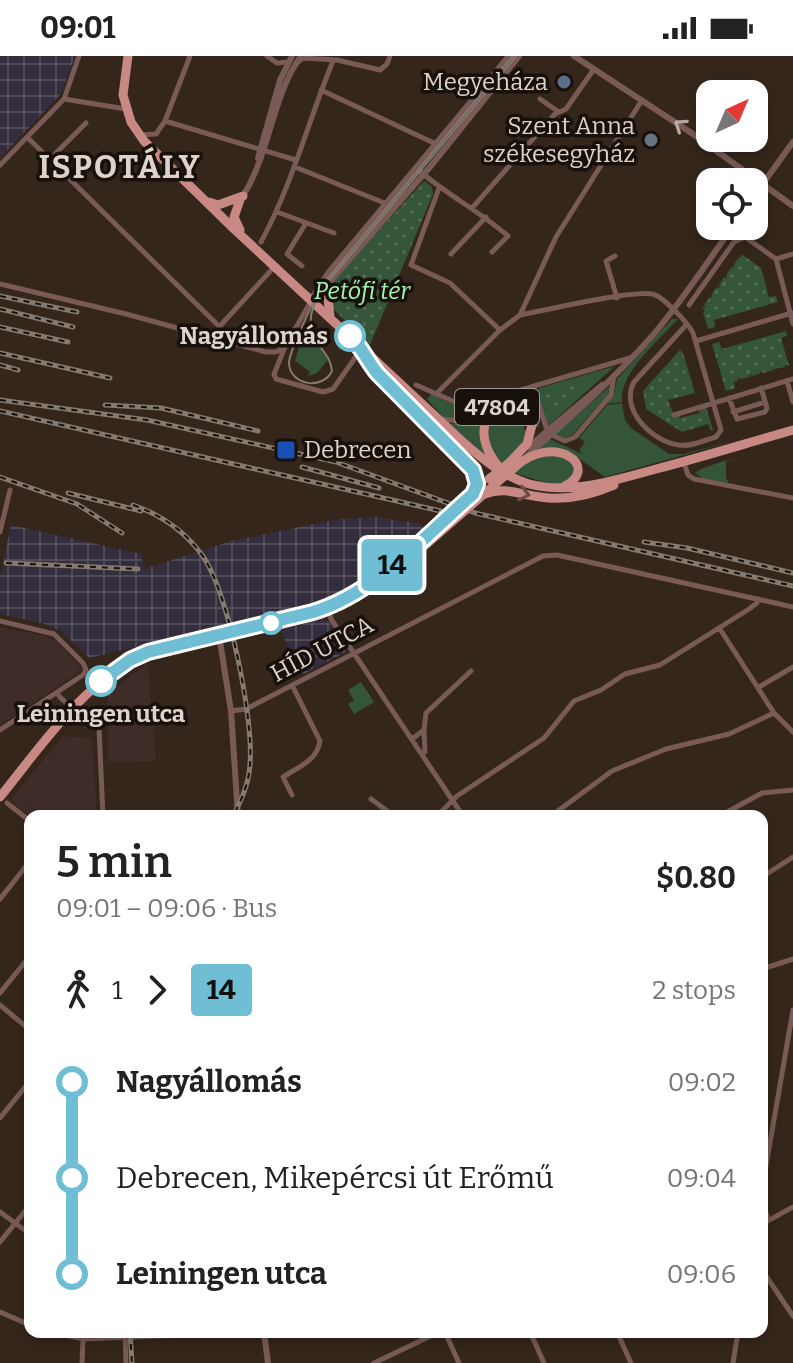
<!DOCTYPE html>
<html lang="en">
<head>
<meta charset="utf-8">
<style>
  body { margin:0; font-family:Bitter,serif; background:#f6f6f6; color:#222; height:100vh; display:flex; flex-direction:column; font-size:30px; white-space:nowrap }
  * { box-sizing:border-box; margin:0 }
  p { font-size:26px; color:#767676 }
  .icon { flex:none; width:44px; height:44px; fill:none; stroke:currentColor; stroke-width:2; stroke-linecap:round; stroke-linejoin:round }
  .map { position:relative; flex:1; overflow:hidden }
  .side { position:absolute; left:24px; top:754px; width:744px; height:528px; display:flex; flex-direction:column; background:#fff; border-radius:16px; box-shadow:0 4px 12px #0003 }
  .side>* { flex:none }
  .badge { padding:0 16px; border-radius:6px; font-size:28px; line-height:52px }
  .needle { width:52px; rotate:44deg }
  .tools { position:absolute; left:696px; top:24px; display:grid; gap:16px }
  .tools a { display:grid; place-items:center; width:72px; height:72px; border-radius:16px; background:#fff; box-shadow:0 4px 12px #0003; font-size:40px }
  .map>.badge { position:absolute; translate:-50% -50%; box-shadow:0 0 0 4px #fff }
  .legs { display:flex; align-items:center; gap:12px; height:88px; padding:0 32px; font-size:26px }
  .legs p { margin-inline-start:auto }
  .head { display:flex; align-items:center; justify-content:space-between; height:136px; padding:0 32px }
  h1 { font-size:44px; font-weight:600; line-height:60px }
  ul { padding:0 32px; list-style:none }
  li { display:flex; align-items:center; gap:28px; height:96px; font-size:30px }
  li i { display:grid; place-items:center; width:12px; height:100%; margin:0 10px; background:currentColor }
  li i::after { content:''; width:20px; height:20px; margin:-10px; border:6px solid; border-radius:50%; background:#fff }
  li p { margin-inline-start:auto }
  li:first-child i { background:linear-gradient(#0000 50%,currentColor 0) }
  li:last-child i { background:linear-gradient(currentColor 50%,#0000 0) }
  .status { display:flex; justify-content:space-between; align-items:center; height:56px; padding:0 40px; background:#fff; direction:ltr }
  .status svg { height:22px; fill:currentColor }
  .map>svg:first-child { display:block }
  .commercial { fill:#3f2b28 }
  .industrial { fill:url(#industrial-grid) }
  .grass { fill:#34553a }
  .park { fill:url(#park-dots) }
  .lines { fill:none; stroke-linecap:round; stroke-linejoin:round }
  .minor { stroke:#795a57; stroke-width:5 }
  .tertiary { stroke:#795a57; stroke-width:6 }
  .primary { stroke:#c88984; stroke-width:9 }
  .tram { stroke:#867a70; stroke-width:2 }
  .rail-casing { stroke:#867a70; stroke-width:5 }
  .rail { stroke:#17100b; stroke-width:2; stroke-dasharray:6; stroke-linecap:butt }
  .primary-bridge { stroke:#c88984; stroke-width:9 }
  .oneway { stroke:#baa9a3 }
  .oneway2 { stroke:#704c48 }
  .line-1-casing { stroke:#fff; stroke-width:18 }
  .line-1 { stroke:#6fbed4; stroke-width:12 }
  .service-dot { fill:#5c6f8a; stroke:#17100b; stroke-width:3 }
  .worship-dot { fill:#6b7280; stroke:#17100b; stroke-width:3 }
  .stop-1-dot { fill:#fff; stroke:#6fbed4; stroke-width:4 }
  .transit-dot { fill:#1a4fb4; stroke:#17100b; stroke-width:3 }
  .labels { text-anchor:middle; stroke-width:7; stroke-linejoin:round; paint-order:stroke }
  .shield { fill:#17100b; stroke:#a29892; stroke-width:2 }
  .shield-label { font-size:22px; font-weight:bold; fill:#ddd3cc }
  .poi-label { font-size:24px; fill:#ddd3cc; stroke:#17100b; text-anchor:end }
  .park-label { font-size:24px; font-style:italic; fill:#a4f5b2; stroke:#17100b }
  .stop-label { font-size:24px; font-weight:bold; fill:#ddd3cc; stroke:#17100b; text-anchor:end }
  .street-label { font-size:24px; fill:#ddd3cc; stroke:#17100b }
  .district-label { font-size:32px; font-weight:bold; letter-spacing:2px; fill:#ddd3cc; stroke:#17100b }
</style>
</head>
<body>
<div class="status"><b>09:01</b><svg viewBox="0 0 49 12"><path d="M0 12V9h3v3zM5 12V6h3v6zM10 12V3h3v9zM15 12V0h3v12zM26 1h20v11H26zM47 4h2v5h-2z"/></svg></div>
<div class="map">
<svg width="793" height="1307" viewBox="0 0 793 1307">
  <defs>
    <pattern id="industrial-grid" width="8" height="8" patternUnits="userSpaceOnUse" patternTransform="scale(2)"><rect width="8" height="8" fill="#342d3d"/><path d="M0 4h8M4 0v8" fill="none" stroke="#514b58"/></pattern>
    <pattern id="park-dots" width="8" height="8" patternUnits="userSpaceOnUse" patternTransform="scale(2)"><rect width="8" height="8" fill="#34553a"/><path d="M2 2h.1M6 6h.1" fill="none" stroke="#516d55" stroke-width="1.8" stroke-linecap="round"/></pattern>
  </defs>
  <rect width="100%" height="100%" fill="#34261a"/>
  <!-- commercial -->
  <path class="commercial" d="M0 571 46 580 58 586 82 614 0 669Z
    M148 607 156 705 108 706V637Z
    M63 680 92 682 97 760H30L10 744Z"/>
  <!-- industrial -->
  <path class="industrial" d="M0 0H75L61 38 0 102Z
    M376 461 422 468 423 475 366 522 322 547 89 602 62 576 45 568 0 558V521L11 469 141 498 144 513 231 485 339 463Z
    M322 563 329 566 348 595 302 619 280 574Z"/>
  <!-- grass -->
  <path class="grass" d="M672 263H678C660 283 618 318 622 346L606 348 614 337 617 323Z
    M312 281 328 304 317 317 308 320 310 316 295 305 300 287Z
    M615 310 548 370 537 338 539 332Z
    M611 329V334L607 340 572 379 565 382 555 378Z
    M526 335H529L539 371H534L522 351 488 356V402L450 368 461 366 485 347Z
    M431 338 461 352 462 360 456 364 443 361 427 343Z
    M622 347 625 364 631 372 669 398H683L738 384 605 421 574 399 565 395 539 393 550 383 582 398 579 394 585 386 579 382 607 349Z
    M518 353 530 370H524V374H528C523 390 512 398 500 409 485 388 483 376 496 354Z
    M546 398 571 404 575 417 562 428 543 426 512 416 524 406Z
    M739 401 726 405V423L729 424 727 427 702 422 695 417C702 411 730 403 739 401Z
    M361 626 374 646 354 658 348 648 354 644 348 634Z"/>
  <!-- park -->
  <path class="park" d="M424 125 432 131 433 138 370 289 328 248V234L335 222Z
    M741 198 761 212 769 241 776 240 778 246 714 264 715 271 708 273 703 256 705 255 702 252 706 251 704 249 710 241 713 242 711 239 717 231 720 232 719 229 724 221 727 222 726 219 732 211 735 212 733 210 739 201 741 202Z
    M786 275 787 280 781 282 789 310 785 308V311L775 313 774 311 773 314 763 317 761 315V317L752 320 750 318V321L740 323 738 321V324L734 326 735 332 726 335 712 288 719 286 722 293Z
    M680 294 683 297 695 337 668 344 674 360 679 359 680 362 699 357V353L706 351 713 374 711 375 708 368 682 376 646 353 643 335Z
    M584 326 586 332 551 361 544 337Z"/>
  <g class="lines">
    <!-- minor -->
    <path class="minor" d="M267 0 277 7 288 6
      M298 6 303 2 337 4 380 14 387 8 390 0
      M321 34 436 88
      M64 43 126 53
      M540 43 559 56
      M165 65 296 104
      M140 79 156 78 165 65 190 0
      M27 81 236 287
      M50 103 86 67
      M0 109 64 43 79 0
      M295 111 387 148
      M417 113C446 138 479 155 508 180L492 196
      M439 132 411 209 450 227 500 274
      M472 152 555 58 566 53 594 13
      M277 156 334 177
      M261 186C292 129 308 66 333 5
      M451 198 486 161
      M615 200 606 205 617 242
      M776 203 793 198
      M302 210 287 198 306 167
      M0 228 126 258 266 296H276L285 291
      M311 245 285 291 274 318 276 323 323 336 333 333 362 292
      M689 249 734 186 745 181 776 203 793 268
      M520 259C547 254 631 234 653 238 663 241 675 255 682 262 686 267 690 271 693 277L721 374 716 381C705 384 691 391 679 389 653 386 619 354 634 326L687 268
      M219 271 275 210
      M696 285 792 257
      M787 325 793 346
      M416 329 471 353
      M533 331 546 371
      M436 338 500 274 520 259 556 181 642 44
      M729 342 737 363 765 356 767 352 761 332
      M733 356 765 346
      M674 359 793 323
      M442 363 458 365 483 345 630 302
      M554 380 565 385 575 381 611 339 614 319
      M684 407 688 419 694 423 793 442
      M0 476 10 434
      M328 553 331 563 463 760
      M0 565 54 578 83 607 86 614 83 619 0 674
      M720 573 774 657 793 676
      M759 631 793 611
      M57 637C67 654 90 653 99 672L103 760
      M231 655 246 653 543 500 557 499 793 551
      M424 675 425 696
      M412 683 424 674 426 657 471 615
      M292 739 283 721C298 711 317 705 320 685L292 629
      M371 743 394 760
      M7 747 30 765
      M437 760 457 740 544 682 574 645 601 634 625 618 660 609 749 553 757 547 758 543
      M551 760 612 715 666 693 729 678 774 657
      M720 760 762 737 793 734
      M762 821 793 801
      M0 843 30 805
      M762 913 793 903
      M0 937 30 900
      M0 949 30 974
      M0 1062 30 1025
      M762 1133 793 954
      M762 1145 767 1160 765 1166
      M0 1156 30 1178
      M762 1168 793 1151
      M0 1186 30 1149
      M762 1214 793 1260
      M0 1256 30 1269
      M50 1276 83 1283 264 1276
      M125 1276 126 1307
      M445 1276 459 1307
      M530 1276 544 1307
      M617 1276 631 1307
      M82 1307 83 1283
      M374 1307 439 1276
      M733 1307 738 1276"/>
    <!-- tertiary -->
    <path class="tertiary" d="M574 0 690 76 793 150
      M258 102 280 24 292 0
      M243 140C270 97 272 40 301 0
      M754 140 793 86
      M309 240 316 242 322 239 334 221 430 111 519 0
      M312 242 329 216 509 0
      M528 391 602 329
      M528 399C572 360 614 323 653 279 682 245 707 207 733 170
      M219 579 231 655 238 760
      M264 1276 268 1307"/>
    <!-- primary -->
    <path class="primary" d="M128 0 123 39 131 66 144 85 234 173 462 385C482 403 503 420 529 428 572 439 615 424 656 413 702 401 747 387 793 374
      M240 144 234 161 240 174
      M209 146 218 149 243 140
      M327 233 330 261
      M363 295 378 318 471 411 476 422 473 438
      M499 411C485 395 477 372 492 355L506 349 523 354 532 369 527 388 510 406
      M515 411C553 376 602 410 565 430
      M485 438C505 430 521 439 540 441 566 445 591 439 614 429
      M0 741C43 688 84 625 148 596L328 552 351 540 415 498"/>
    <!-- tram -->
    <path class="tram" d="M513 0 325 226C317 237 288 297 289 308 291 330 323 334 332 315 331 305 327 300 321 292 303 266 311 251 327 227L516 0"/>
    <!-- rail casing -->
    <g class="rail-casing">
      <path id="rail" d="M0 240 77 256
        M0 253 73 271
        M0 271 68 286
        M0 297 110 322
        M0 309 18 314
        M0 344 147 364 336 406 475 457 793 530
        M105 349 161 352 258 375
        M0 355 445 456
        M302 411 379 432
        M0 421 77 448 122 477
        M68 437 141 455
        M133 449C161 459 184 474 202 499 228 534 254 663 250 708 249 727 242 743 233 760
        M644 486 687 492 793 517
        M6 507 138 513
        M130 1276 132 1307"/>
    </g>
    <!-- rail -->
    <use href="#rail" class="rail"/>
    <!-- primary-bridge -->
    <path class="primary-bridge" d="M489 423 510 406
      M410 493 473 438
      M415 498 515 411"/>
  </g>
  <!-- one-way arrows -->
  <defs><path id="oneway-chevron" d="M-2-3.5L2.5 0L-2 3.5" fill="none" stroke-width="1.6" stroke-linecap="round" stroke-linejoin="round" transform="scale(2)"/></defs>
  <use class="oneway" href="#oneway-chevron" transform="translate(680 69) rotate(-146)"/>
  <use class="oneway2" href="#oneway-chevron" transform="translate(524 438) rotate(13)"/>
  <g class="lines">
    <!-- line-1 casing -->
    <g class="line-1-casing">
      <path id="line-1" d="M101 625 130 604 148 596 313 556C376 537 425 480 473 438L477 428 473 414 378 318C367 305 362 291 350 280"/>
    </g>
    <!-- line-1 -->
    <use href="#line-1" class="line-1"/>
  </g>
  <!-- markers -->
  <circle class="service-dot" cx="564" cy="26" r="8"/>
  <circle class="worship-dot" cx="651" cy="84" r="8"/>
  <g class="stop-1-dot">
    <circle cx="350" cy="280" r="14"/>
    <circle cx="271" cy="567" r="10"/>
    <circle cx="101" cy="625" r="14"/>
  </g>
  <rect class="transit-dot" x="276" y="384" width="20" height="20" rx="4"/>
  <g class="labels">
    <!-- shield labels -->
    <rect class="shield" x="455" y="333" width="84" height="36" rx="6"/>
    <g class="shield-label">
      <text x="497" y="359">47804</text>
    </g>
    <!-- poi labels -->
    <g class="poi-label">
      <text x="548" y="34">Megyeháza</text>
      <text x="635" y="78">Szent Anna<tspan x="635" dy="28">székesegyház</tspan></text>
      <text x="304" y="402" text-anchor="start">Debrecen</text>
    </g>
    <!-- park labels -->
    <g class="park-label">
      <text x="362" y="243">Petőfi tér</text>
    </g>
    <!-- stop labels -->
    <g class="stop-label">
      <text x="328" y="288">Nagyállomás</text>
      <text x="101" y="666" text-anchor="middle">Leiningen utca</text>
    </g>
    <!-- street labels -->
    <g class="street-label">
      <text transform="translate(322 593) rotate(-28)" y="8">HÍD UTCA</text>
    </g>
    <!-- district labels -->
    <g class="district-label">
      <text x="120" y="122">ISPOTÁLY</text>
    </g>
  </g>
</svg>
<div class="tools">
<a><svg class="needle" viewBox="-14 -14 28 28"><path d="M0-13l5 13h-10z" fill="#e53935"/><path d="M0 13l5-13h-10z" fill="#767676"/></svg></a>
<a><svg class="icon" aria-label="locate" viewBox="0 0 24 24"><circle cx="12" cy="12" r="6"/><path d="M12 2v4M12 18v4M2 12h4M18 12h4"/></svg></a>
</div>
<b class="badge" style="left:392px;top:509px;background:#6fbed4;color:#111">14</b>
<section class="side">
<div class="head"><div><h1>5 min</h1><p>09:01 – 09:06 · Bus</p></div><b>$0.80</b></div>
<div class="legs"><svg class="icon" aria-label="walk" viewBox="0 0 24 24"><circle cx="13" cy="4" r="2"/><path d="M13 8l-2 6 4 7M11 14l-3 7M7 12l3-4h3l4 4"/></svg>1<svg class="icon" aria-label="forward" viewBox="0 0 24 24"><path d="M9 5l7 7-7 7"/></svg><b class="badge" style="background:#6fbed4;color:#111">14</b><p>2 stops</p></div>
<ul>
<li><i style="color:#6fbed4"></i><b>Nagyállomás</b><p>09:02</p></li>
<li><i style="color:#6fbed4"></i><span>Debrecen, Mikepércsi út Erőmű</span><p>09:04</p></li>
<li><i style="color:#6fbed4"></i><b>Leiningen utca</b><p>09:06</p></li>
</ul>
</section>
</div>
</body>
</html>
